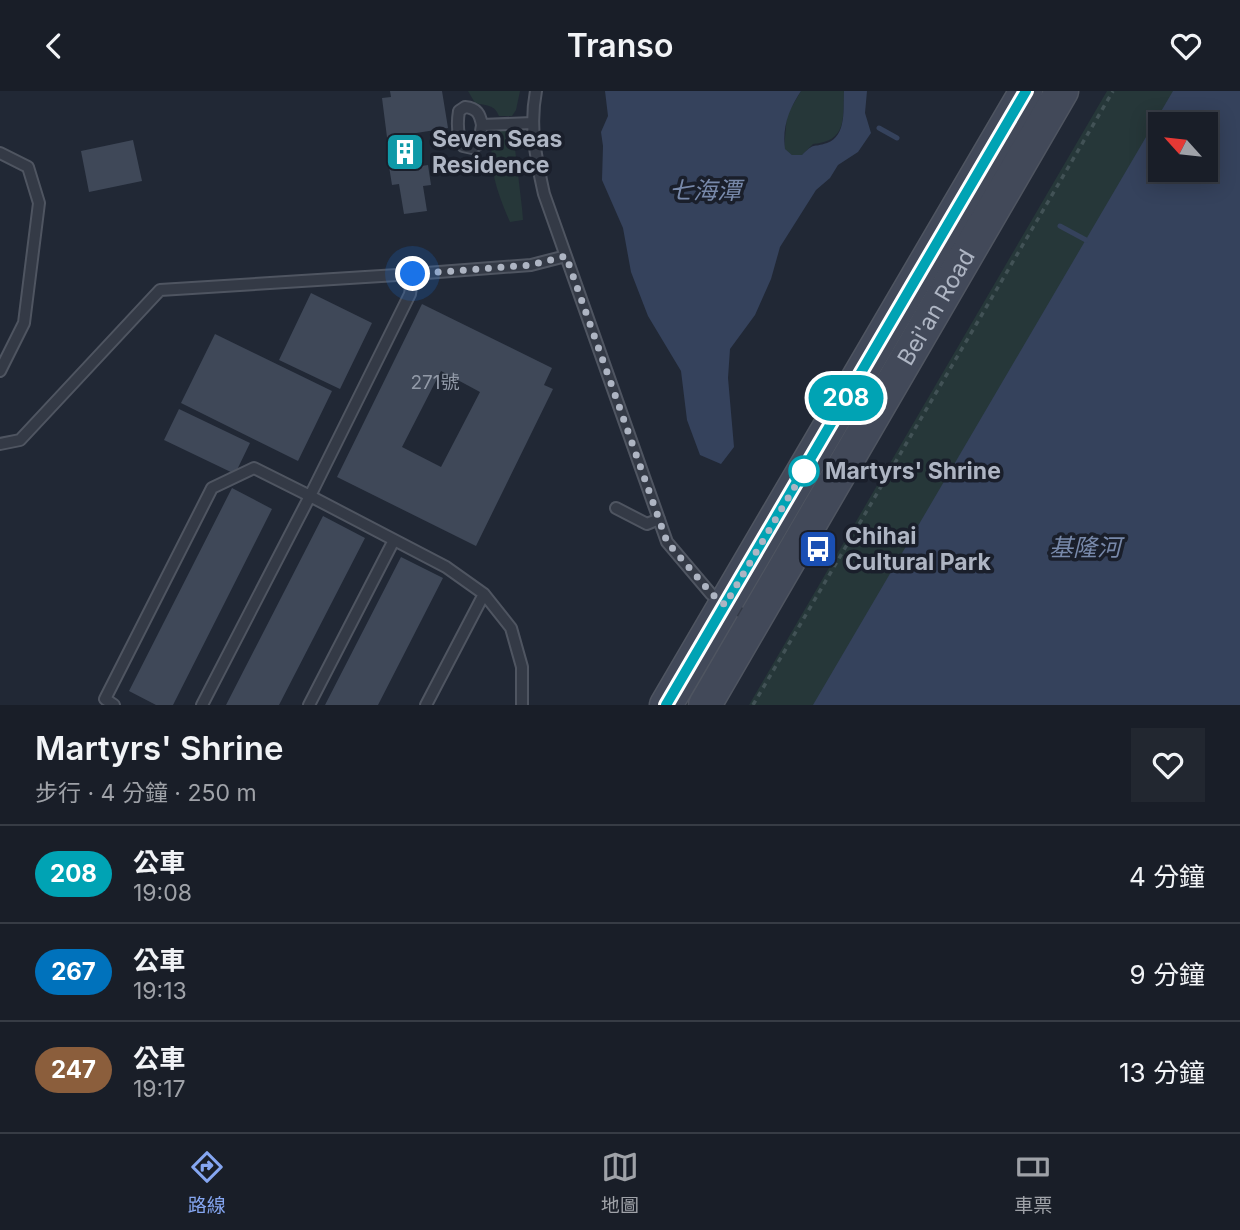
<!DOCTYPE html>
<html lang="zh-TW">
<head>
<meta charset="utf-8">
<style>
  body { margin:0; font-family:Inter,"Noto Sans TC",sans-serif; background:#222730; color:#f1f3f6; height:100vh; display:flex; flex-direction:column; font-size:26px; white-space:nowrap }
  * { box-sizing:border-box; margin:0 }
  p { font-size:23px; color:#9fa2a8 }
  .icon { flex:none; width:38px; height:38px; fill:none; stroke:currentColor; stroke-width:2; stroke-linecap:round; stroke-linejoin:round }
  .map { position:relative; height:614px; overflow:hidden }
  .sheet { display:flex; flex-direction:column; background:#191e28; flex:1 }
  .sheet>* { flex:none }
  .badge { padding:0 14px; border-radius:23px; font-size:24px; line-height:46px }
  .needle { width:46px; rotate:297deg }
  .tools { position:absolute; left:1148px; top:21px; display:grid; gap:14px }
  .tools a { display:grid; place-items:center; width:70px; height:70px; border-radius:0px; background:#191e28; box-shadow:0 4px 18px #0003,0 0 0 2px #373c45; font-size:35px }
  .you { position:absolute; width:35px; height:35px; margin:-18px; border:5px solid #fff; border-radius:50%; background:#1a73e8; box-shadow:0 0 0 10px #1a73e833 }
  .map>.badge { position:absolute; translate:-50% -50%; box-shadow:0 0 0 4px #fff }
  .round { display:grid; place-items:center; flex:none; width:74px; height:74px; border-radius:0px; background:#222730 }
  .head { display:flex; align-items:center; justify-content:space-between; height:119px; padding:0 35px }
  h1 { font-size:33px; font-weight:600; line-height:52px }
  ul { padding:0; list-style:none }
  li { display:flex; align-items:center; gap:21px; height:98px; padding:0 35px; border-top:2px solid #373c45 }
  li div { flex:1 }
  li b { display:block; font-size:26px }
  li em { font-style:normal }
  li .badge { min-width:77px; font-weight:700; text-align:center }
  header { display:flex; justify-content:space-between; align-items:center; height:91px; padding:0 35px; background:#191e28; font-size:32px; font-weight:600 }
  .dock { display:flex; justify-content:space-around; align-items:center; height:98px; border-top:2px solid #373c45; background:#191e28; font-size:19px; color:#9fa2a8 }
  .dock a { display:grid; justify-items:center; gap:4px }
  .dock .selected { color:#85a6f1 }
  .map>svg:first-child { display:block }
  .green { fill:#263739 }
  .water { fill:#35425c; fill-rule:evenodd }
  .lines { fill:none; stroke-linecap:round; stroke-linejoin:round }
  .stream { stroke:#35425c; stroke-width:5 }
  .building { fill:#3f4858; fill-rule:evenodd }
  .service-casing { stroke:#4f5561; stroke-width:14 }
  .secondary-casing { stroke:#4f5561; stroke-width:35 }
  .path { stroke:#425256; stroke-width:3.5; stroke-dasharray:5 5; stroke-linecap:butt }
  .service { stroke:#343a46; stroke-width:10 }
  .secondary { stroke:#424959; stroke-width:32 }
  .line-casing { stroke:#fff; stroke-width:16 }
  .line { stroke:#00a3b4; stroke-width:10 }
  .walk { stroke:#aeb5c3; stroke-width:7; stroke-dasharray:0 12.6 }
  .stop-dot { fill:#fff; stroke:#00a3b4; stroke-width:3.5 }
  .labels { text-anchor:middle; stroke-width:7; stroke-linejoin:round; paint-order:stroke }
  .number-label { font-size:19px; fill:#929aa8 }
  .poi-label { font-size:23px; font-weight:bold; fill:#aeb5c3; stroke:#1a1f2b; text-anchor:start }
  .street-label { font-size:23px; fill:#aeb5c3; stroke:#1a1f2b }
  .stop-label { font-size:23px; font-weight:bold; fill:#aeb5c3; stroke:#1a1f2b; text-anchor:start }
  .water-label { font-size:24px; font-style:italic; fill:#7889aa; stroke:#1a1f2b }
</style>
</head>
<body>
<header><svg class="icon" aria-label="back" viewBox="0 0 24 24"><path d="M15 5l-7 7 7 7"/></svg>Transo<svg class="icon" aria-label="heart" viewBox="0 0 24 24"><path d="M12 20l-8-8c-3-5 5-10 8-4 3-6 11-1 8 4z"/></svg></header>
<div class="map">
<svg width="1240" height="614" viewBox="0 0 1240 614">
  <rect width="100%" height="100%" fill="#212835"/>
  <!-- green -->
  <path class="green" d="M468 0H520L516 19 512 25H499C494 13 487 15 475 12Z
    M801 0H844C843 28 847 50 813 53L802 64H792L784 58 787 24Z
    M1107 0H1192L1160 33 832 614H749Z
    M500 38 510 42 514 49 522 117 523 129 510 131C498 104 486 72 494 42Z"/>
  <!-- water -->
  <path class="water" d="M605 0H801C789 18 782 36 785 58L792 64H802C815 51 812 57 827 52 847 45 843 17 844 0H867L865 22 871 42 858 61 838 74 830 87 816 99 780 156 771 188 755 224 730 258 728 287 734 356 721 373 700 364 687 329 681 280 648 225 631 181 623 137 602 89 603 55 601 41 608 25Z
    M1173 0H1240V614H813ZM1206 33V79H1160V33Z"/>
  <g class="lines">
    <!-- stream -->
    <path class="stream" d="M879 37 897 47
      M1060 135 1086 149"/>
  </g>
  <!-- building -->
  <path class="building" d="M390 0H442L448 37 410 43 415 76 428 74 431 94 423 95 427 120 404 123 399 93 392 94 388 69 398 68 396 52 388 54 382 7 391 6Z
    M133 49 142 90 89 101 81 60Z
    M311 202 372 232 340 298 279 269Z
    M422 213 552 277 544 294 553 298 476 455 337 386ZM441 280 480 301 441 376 402 356Z
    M215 243 332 300 298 370 181 312Z
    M179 318 250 352 235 383 164 349Z
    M232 397 272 418 173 614H156L129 600Z
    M323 425 365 447 279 614H226Z
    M401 466 443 487 378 614H325Z"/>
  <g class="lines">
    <!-- service casing -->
    <g class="service-casing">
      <path id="service" d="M536 0C529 36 536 67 544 103L667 451 711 503 753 529
        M482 34 479 53 472 57 463 55C457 44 457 32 459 20L465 16C477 17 480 23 482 34L532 32
        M0 62 28 76 39 112 24 232 0 280
        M0 353 20 349 160 199 413 183
        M616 417 647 433 659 428
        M114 614 105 608 212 397 254 377 310 405 410 203 413 183 531 174 566 165
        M202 614 310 405 446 476 484 503 511 537 522 576V614
        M309 614 394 449
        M426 614 484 503"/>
    </g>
    <!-- secondary casing -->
    <g class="secondary-casing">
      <g id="secondary">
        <path d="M666 614 1026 0"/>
        <path id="s1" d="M705 614 1062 0"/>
      </g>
    </g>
    <!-- path -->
    <path class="path" d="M753 614 1113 0"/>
    <!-- service -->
    <use href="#service" class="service"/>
    <!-- secondary -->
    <use href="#secondary" class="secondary"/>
  </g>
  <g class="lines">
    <!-- line casing -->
    <g class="line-casing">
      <path id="line" d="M666 614 1026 0"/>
    </g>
    <!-- line -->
    <use href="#line" class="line"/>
    <!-- walk -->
    <path class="walk" d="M413 183 531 174 566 165 667 451 712 503 725 514 807 375 804 380"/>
  </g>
  <!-- icons -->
  <defs>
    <g id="building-square" transform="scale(2.0125)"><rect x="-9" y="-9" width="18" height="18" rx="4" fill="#0f9aa8" stroke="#1a1f2b"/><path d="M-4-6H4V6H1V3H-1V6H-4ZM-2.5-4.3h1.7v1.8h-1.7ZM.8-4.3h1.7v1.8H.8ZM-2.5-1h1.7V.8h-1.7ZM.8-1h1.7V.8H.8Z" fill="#fff"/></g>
    <g id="bus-square" transform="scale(2.0125)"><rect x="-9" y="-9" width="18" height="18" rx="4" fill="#1a4fb4" stroke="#1a1f2b"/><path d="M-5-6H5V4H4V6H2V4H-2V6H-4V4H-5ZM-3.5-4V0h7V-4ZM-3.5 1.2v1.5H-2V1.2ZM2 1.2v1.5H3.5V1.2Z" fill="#fff"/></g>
  </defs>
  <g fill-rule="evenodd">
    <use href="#building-square" x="405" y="61"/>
    <use href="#bus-square" x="818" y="458"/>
  </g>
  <!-- markers -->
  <circle class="stop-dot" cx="804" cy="380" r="14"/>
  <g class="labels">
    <!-- number labels -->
    <g class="number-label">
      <text x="435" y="298">271號</text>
    </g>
    <!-- poi labels -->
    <g class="poi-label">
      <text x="432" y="56">Seven Seas<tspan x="432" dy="26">Residence</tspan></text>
      <text x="845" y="453">Chihai<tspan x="845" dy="26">Cultural Park</tspan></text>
    </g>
    <!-- street labels -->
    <g class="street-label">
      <text dy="8" stroke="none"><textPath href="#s1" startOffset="460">Bei'an Road</textPath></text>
    </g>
    <!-- stop labels -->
    <g class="stop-label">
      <text x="825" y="388">Martyrs' Shrine</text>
    </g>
    <!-- water labels -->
    <g class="water-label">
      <text x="705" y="108">七海潭</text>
      <text x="1085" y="465">基隆河</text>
    </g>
  </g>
</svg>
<div class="tools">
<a><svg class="needle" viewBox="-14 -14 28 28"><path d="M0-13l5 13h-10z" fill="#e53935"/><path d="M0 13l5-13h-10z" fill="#9fa2a8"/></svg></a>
</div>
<div class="you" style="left:413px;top:183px"></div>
<b class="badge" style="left:846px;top:307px;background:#00a3b4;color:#fff">208</b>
</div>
<section class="sheet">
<div class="head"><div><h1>Martyrs' Shrine</h1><p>步行 · 4 分鐘 · 250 m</p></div><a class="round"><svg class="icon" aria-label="heart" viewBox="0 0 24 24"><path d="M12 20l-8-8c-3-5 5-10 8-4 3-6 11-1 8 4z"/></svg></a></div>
<ul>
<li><span class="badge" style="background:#00a3b4;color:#fff">208</span><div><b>公車</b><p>19:08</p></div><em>4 分鐘</em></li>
<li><span class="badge" style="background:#0072bc;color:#fff">267</span><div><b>公車</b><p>19:13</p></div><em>9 分鐘</em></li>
<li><span class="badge" style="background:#8b5e3c;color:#fff">247</span><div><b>公車</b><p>19:17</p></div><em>13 分鐘</em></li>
</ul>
</section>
<nav class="dock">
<a class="selected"><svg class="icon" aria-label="directions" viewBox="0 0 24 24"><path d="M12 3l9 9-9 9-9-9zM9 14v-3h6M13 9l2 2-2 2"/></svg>路線</a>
<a><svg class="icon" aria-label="map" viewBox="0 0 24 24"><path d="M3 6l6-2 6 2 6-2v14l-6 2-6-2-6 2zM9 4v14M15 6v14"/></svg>地圖</a>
<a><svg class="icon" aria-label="tickets" viewBox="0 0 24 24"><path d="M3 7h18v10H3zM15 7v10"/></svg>車票</a>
</nav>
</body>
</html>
